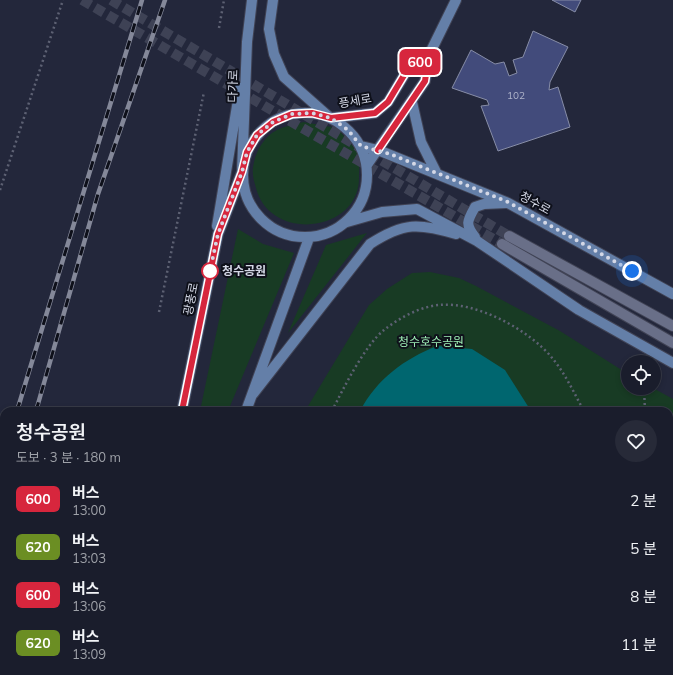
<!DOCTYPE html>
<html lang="ko">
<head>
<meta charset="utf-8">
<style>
  body { margin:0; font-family:Mulish,"Noto Sans KR",sans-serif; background:#272a38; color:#f1f3f6; height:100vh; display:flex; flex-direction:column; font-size:15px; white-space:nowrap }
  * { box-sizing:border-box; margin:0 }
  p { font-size:13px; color:#9fa2a9 }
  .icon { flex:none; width:22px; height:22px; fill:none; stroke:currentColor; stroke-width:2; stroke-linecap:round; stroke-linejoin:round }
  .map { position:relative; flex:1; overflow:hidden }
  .sheet { position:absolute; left:0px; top:407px; width:673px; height:268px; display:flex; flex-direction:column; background:#1a1d2c; border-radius:12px 12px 0 0; box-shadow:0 2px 6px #0003,0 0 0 1px #383b48 }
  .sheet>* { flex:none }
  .badge { padding:0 8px; border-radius:6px; font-size:14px; line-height:26px }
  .controls { position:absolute; left:621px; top:355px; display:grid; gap:8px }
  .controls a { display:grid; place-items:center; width:40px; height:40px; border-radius:50%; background:#1a1d2c; box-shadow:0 2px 6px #0003,0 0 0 1px #383b48; font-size:20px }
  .you { position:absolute; width:20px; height:20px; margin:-10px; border:3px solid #fff; border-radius:50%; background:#1a73e8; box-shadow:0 0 0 6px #1a73e833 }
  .map>.badge { position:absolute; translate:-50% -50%; box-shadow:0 0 0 2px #fff }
  .round { display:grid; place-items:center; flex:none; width:42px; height:42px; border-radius:21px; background:#272a38 }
  .summary { display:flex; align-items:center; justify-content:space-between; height:68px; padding:0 16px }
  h1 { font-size:19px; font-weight:600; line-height:30px }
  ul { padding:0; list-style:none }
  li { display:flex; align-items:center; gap:12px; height:48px; padding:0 16px }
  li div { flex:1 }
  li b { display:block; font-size:15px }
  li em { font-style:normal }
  li .badge { min-width:44px; font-weight:700; text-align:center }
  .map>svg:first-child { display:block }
  .green { fill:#183b24 }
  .water { fill:#00666f }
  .building { fill:#424b7b; stroke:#878da7 }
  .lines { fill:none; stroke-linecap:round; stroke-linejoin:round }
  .street-tunnel { stroke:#3e4255; stroke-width:10; stroke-dasharray:10 5; stroke-linecap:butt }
  .lane-casing { stroke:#404355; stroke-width:12 }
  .street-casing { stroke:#404355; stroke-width:12 }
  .secondary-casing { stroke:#404355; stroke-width:12 }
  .path { stroke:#5d6173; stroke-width:2.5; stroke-dasharray:2 3; stroke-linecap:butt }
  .lane { stroke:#696f88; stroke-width:10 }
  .street { stroke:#696f88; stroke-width:10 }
  .secondary { stroke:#647fa8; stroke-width:10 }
  .rail-casing { stroke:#848899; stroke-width:4.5 }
  .rail { stroke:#0e101a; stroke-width:3; stroke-dasharray:9; stroke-linecap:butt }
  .line-casing { stroke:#fff; stroke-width:9 }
  .line { stroke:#d7263d; stroke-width:6 }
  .walk { stroke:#d4d8e6; stroke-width:4; stroke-dasharray:0 7.2 }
  .stop-dot { fill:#fff; stroke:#d7263d; stroke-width:2 }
  .labels { text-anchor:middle; stroke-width:4; stroke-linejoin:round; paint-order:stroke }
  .number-label { font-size:10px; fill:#b0b5cb }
  .street-label { font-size:12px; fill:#d4d8e6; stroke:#0e101a }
  .stop-label { font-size:12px; font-weight:bold; fill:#d4d8e6; stroke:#0e101a; text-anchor:start }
  .park-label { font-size:12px; fill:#9decb4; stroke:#0e101a }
</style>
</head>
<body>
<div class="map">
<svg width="673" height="675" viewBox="0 0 673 675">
  <rect width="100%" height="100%" fill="#23273b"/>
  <!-- green -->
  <path class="green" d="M303 122 337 128C343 136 355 146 358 155 360 160 359 170 359 176 361 233 270 243 256 188 254 181 252 175 253 167 255 153 263 137 277 130 284 126 295 125 303 122Z
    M238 229 263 244 294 253 228 411H200Z
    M367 233 288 333 326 245Z
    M430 272 459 278 476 286 560 331 628 374V388H653L673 399V675H200L201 671H669V411H305L369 305 387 289 412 273Z"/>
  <!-- water -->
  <path class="water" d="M437 346 472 349 505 370 531 411H360C377 379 404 359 437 346Z
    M669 602 673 606V675H234L235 671H669Z"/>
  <!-- building -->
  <path class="building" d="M552 0H581L575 12Z
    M533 31 568 47 550 82 549 90 558 87 570 127 498 151 481 106 489 105 487 100 452 88 471 50 495 64 504 62 509 76 517 73 513 60 523 57Z"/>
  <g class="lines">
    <!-- street-tunnel -->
    <path class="street-tunnel" d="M82 0 502 244
      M111 0 509 236"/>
    <!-- lane casing -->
    <g class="lane-casing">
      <path id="lane" d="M96 675 98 671"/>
    </g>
    <!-- street casing -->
    <g class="street-casing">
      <path id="street" d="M509 236 673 326
        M502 244 673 343"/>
    </g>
    <!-- secondary casing -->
    <g class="secondary-casing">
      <path id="secondary" d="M273 0 269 29 274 54 284 77 328 116
        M412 102 421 142 436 172
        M243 175a62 62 0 1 1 124 0a62 62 0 1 1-124 0Z
        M331 118 375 113 388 102 406 72 429 55
        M361 146 378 150 508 203 673 294
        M367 165 425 81 429 55 456 0
        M347 222 382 212 417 209 477 241 579 310 673 363
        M217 226 240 88
        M475 237C465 224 467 221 475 207L484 204 506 203
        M253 394 370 244C404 222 419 223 456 234
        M182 411 218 234 242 172 247 42 252 0
        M246 411 309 238
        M131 675 132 671
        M163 675 164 671"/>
    </g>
    <!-- path -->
    <path class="path" d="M219 28 224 0
      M0 190 63 0
      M159 312 204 92
      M644 388 645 411
      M332 411C343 389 365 345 384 330 399 318 419 307 439 305 476 301 530 330 553 359 566 375 574 393 584 411
      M669 459 673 465
      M669 513 673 517
      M211 675 212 671"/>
    <!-- lane -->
    <use href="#lane" class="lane"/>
    <!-- street -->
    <use href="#street" class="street"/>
    <!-- secondary -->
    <use href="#secondary" class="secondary"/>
    <!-- rail casing -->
    <g class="rail-casing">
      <path id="rail" d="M17 411 142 0
        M36 411 98 194 165 0
        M0 467 4 454
        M0 518 4 506"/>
    </g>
    <!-- rail -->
    <use href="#rail" class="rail"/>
  </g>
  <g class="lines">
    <!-- line casing -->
    <g class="line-casing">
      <path id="line" d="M182 411 218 234 242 172 247 152 257 135 273 122 292 114 312 113 331 118 375 113 388 102 406 72 429 55 425 81 378 150"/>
    </g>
    <!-- line -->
    <use href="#line" class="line"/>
    <!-- walk -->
    <path class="walk" d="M210 271 209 275 218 234 242 172 247 152 257 135 273 122 292 114 312 113 331 118 348 130 361 146 390 154 508 202 632 271"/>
  </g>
  <!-- markers -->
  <circle class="stop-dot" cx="210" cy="271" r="8"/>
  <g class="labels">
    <!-- number labels -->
    <g class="number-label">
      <text x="516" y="99">102</text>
    </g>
    <!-- street labels -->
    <g class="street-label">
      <text transform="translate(233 86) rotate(-88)" y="4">다가로</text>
      <text transform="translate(355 101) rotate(-10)" y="4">풍세로</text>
      <text transform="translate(535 203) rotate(29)" y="4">청수로</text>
      <text transform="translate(191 299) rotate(-79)" y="4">광풍로</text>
    </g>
    <!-- stop labels -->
    <g class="stop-label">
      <text x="222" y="275">청수공원</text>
    </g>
    <!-- park labels -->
    <g class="park-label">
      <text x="431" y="346">청수호수공원</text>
    </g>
  </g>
</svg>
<div class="controls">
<a><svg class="icon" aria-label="locate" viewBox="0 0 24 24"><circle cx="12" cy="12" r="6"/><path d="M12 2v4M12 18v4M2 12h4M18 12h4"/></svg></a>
</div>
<div class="you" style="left:632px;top:271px"></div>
<b class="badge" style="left:420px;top:62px;background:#d7263d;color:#fff">600</b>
<section class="sheet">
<div class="summary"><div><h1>청수공원</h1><p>도보 · 3 분 · 180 m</p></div><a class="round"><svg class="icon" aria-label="heart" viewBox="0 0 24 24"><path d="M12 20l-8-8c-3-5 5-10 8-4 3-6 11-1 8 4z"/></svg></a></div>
<ul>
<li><span class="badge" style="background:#d7263d;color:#fff">600</span><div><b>버스</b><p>13:00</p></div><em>2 분</em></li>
<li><span class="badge" style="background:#6b8e23;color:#fff">620</span><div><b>버스</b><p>13:03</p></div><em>5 분</em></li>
<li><span class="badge" style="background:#d7263d;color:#fff">600</span><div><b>버스</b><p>13:06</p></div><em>8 분</em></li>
<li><span class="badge" style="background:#6b8e23;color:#fff">620</span><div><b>버스</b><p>13:09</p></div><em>11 분</em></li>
</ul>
</section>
</div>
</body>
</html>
